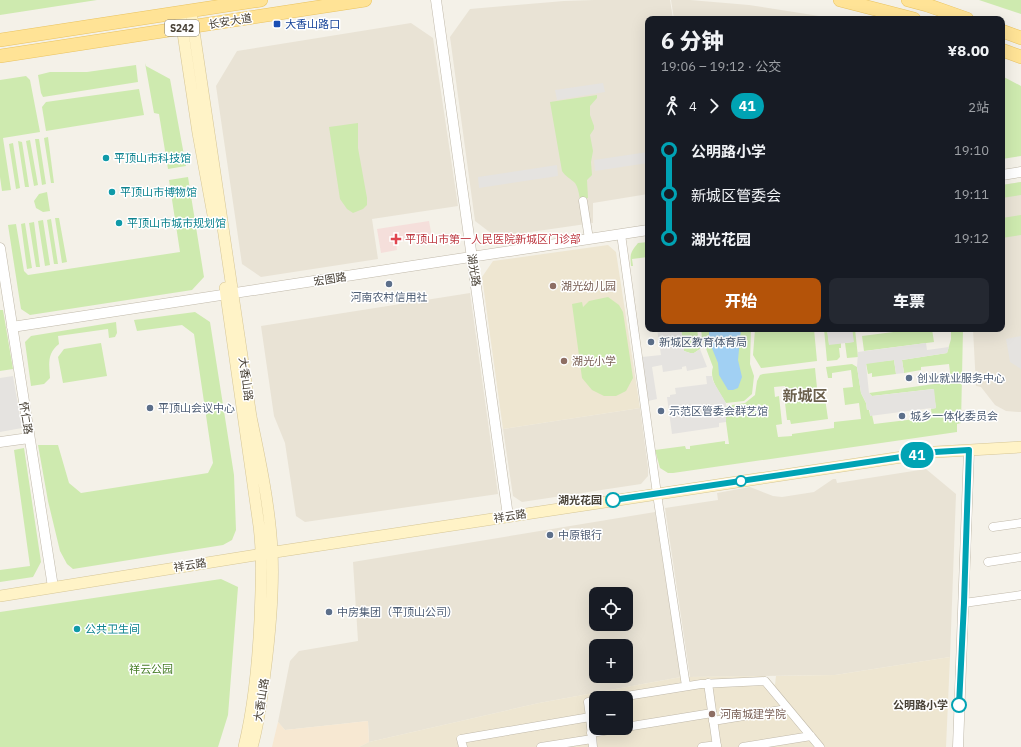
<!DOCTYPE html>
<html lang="zh">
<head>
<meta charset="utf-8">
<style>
  body { margin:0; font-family:"IBM Plex Sans","Noto Sans SC",sans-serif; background:#242831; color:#f1f3f6; height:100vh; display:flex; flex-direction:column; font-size:15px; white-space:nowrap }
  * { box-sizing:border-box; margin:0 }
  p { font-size:13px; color:#9ea1a6 }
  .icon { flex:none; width:22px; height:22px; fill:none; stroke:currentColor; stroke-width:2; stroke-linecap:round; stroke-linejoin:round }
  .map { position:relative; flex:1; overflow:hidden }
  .panel { position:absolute; left:645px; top:16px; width:360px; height:316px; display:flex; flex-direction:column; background:#171b24; border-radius:8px; box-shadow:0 4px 16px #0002 }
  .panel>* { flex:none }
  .badge { padding:0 8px; border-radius:13px; font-size:14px; line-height:26px }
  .fabs { position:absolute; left:589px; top:587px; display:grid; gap:8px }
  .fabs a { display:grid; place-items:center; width:44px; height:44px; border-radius:8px; background:#171b24; box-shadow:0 4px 16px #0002; font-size:20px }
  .map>.badge { position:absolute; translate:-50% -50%; box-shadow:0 0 0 2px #fff }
  .legs { display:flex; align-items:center; gap:6px; height:44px; padding:0 16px; font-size:13px }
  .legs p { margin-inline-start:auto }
  .overview { display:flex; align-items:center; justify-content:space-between; height:68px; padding:0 16px }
  h1 { font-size:22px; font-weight:800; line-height:30px }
  .action { display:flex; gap:8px; margin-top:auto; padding:8px 16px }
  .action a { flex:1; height:46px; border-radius:8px; background:#b45309; color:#fff; font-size:16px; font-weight:800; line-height:46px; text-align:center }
  .action a+a { background:#242831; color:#f1f3f6 }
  ul { padding:0 16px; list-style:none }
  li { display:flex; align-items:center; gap:14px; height:44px; font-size:15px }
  li i { display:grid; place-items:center; width:6px; height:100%; margin:0 5px; background:currentColor }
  li i::after { content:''; width:10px; height:10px; margin:-5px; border:3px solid; border-radius:50%; background:#171b24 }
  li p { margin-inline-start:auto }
  li:first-child i { background:linear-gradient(#0000 50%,currentColor 0) }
  li:last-child i { background:linear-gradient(currentColor 50%,#0000 0) }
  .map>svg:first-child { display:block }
  .residential { fill:#e9e3d5; fill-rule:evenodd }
  .commercial { fill:#f7e8d2 }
  .education { fill:#eee6d1; fill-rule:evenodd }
  .medical { fill:#f5dfdb }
  .green { fill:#ceeaaf }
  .parking { fill:#e5e3e0 }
  .water { fill:#a1d0f3 }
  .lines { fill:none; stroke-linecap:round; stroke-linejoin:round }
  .minor-casing { stroke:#c0b9aa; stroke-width:9 }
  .tertiary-casing { stroke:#c0b9aa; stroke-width:11 }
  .secondary-casing { stroke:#d6c696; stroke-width:12 }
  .primary-casing { stroke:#e9c361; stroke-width:14 }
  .minor { stroke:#fff; stroke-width:8 }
  .tertiary { stroke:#fff; stroke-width:10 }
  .secondary { stroke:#fff3c7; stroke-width:11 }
  .primary { stroke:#ffe396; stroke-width:13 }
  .line-1-casing { stroke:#fff; stroke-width:9 }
  .line-1 { stroke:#00a3b4; stroke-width:6 }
  .transit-dot { fill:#1a4fb4; stroke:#fff; stroke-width:1.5 }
  .culture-dot { fill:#0f9aa8; stroke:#fff; stroke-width:1.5 }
  .health-dot { fill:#e0444e; stroke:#fff; stroke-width:1.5 }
  .service-dot { fill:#5c6f8a; stroke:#fff; stroke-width:1.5 }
  .education-dot { fill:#8d6e63; stroke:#fff; stroke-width:1.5 }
  .stop-1-dot { fill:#fff; stroke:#00a3b4; stroke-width:2 }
  .labels { text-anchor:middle; stroke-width:3; stroke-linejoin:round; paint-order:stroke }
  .shield { fill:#fff; stroke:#7f7a72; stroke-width:1 }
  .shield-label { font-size:10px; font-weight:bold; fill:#484136 }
  .street-label { font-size:11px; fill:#484136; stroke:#fff }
  .transit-label { font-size:11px; fill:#164399; stroke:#fff; text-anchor:start }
  .culture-label { font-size:11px; fill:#0d838f; stroke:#fff; text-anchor:start }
  .health-label { font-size:11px; fill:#be3a42; stroke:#fff; text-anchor:start }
  .education-label { font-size:11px; fill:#785e54; stroke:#fff; text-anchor:start }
  .service-label { font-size:11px; fill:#4e5e75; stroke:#fff; text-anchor:start }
  .stop-label { font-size:11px; font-weight:bold; fill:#484136; stroke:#fff; text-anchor:end }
  .park-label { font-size:11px; fill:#457d26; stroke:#fff }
  .district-label { font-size:15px; font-weight:bold; fill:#6b604d; stroke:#fff }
</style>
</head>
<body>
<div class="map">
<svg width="1021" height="747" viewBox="0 0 1021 747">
  <rect width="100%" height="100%" fill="#f4f1e8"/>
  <!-- residential -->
  <path class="residential" d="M594 0H670L673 19H648V194L593 203V223L496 237 475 221 450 37 470 9 564 1Z
    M671 0H690L749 5 819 16 833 19H674Z
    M411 23 433 38 458 206 372 219 378 259 261 277 242 264 216 86 237 51Z
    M1021 182V412H1018L1006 411 995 405 981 387 976 386 973 329H1002V185Z
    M470 293 498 494 305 522 296 516 285 443 274 416 261 326Z
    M640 408 648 468V476L641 484 522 502 513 496 503 429Z
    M926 469 956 494 950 657 835 675 690 677 665 508 718 500 717 493 750 487 773 496 782 497 814 492 833 479H836L837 483Z
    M655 512 681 677 539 703 369 742 368 721 285 730 278 722 290 661 299 651 358 641 353 562ZM596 594H626V624H596ZM596 646H626V676H596Z"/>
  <!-- commercial -->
  <path class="commercial" d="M368 721 369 742 359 747H272L278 722 285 730Z"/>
  <!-- education -->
  <path class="education" d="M608 245 616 252 640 408 503 429 482 277 493 261Z
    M950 657 946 747H359L369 742 539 703 681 677 765 676 775 685 776 676 835 675ZM596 698H626V728H596Z"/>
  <!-- medical -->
  <path class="medical" d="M429 221 432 237 396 242 397 250 381 253 377 229Z"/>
  <!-- green -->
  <path class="green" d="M0 0H97L0 15Z
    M979 0H1021V14Z
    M145 63 146 66 170 79 186 166 168 169 159 114 154 113Z
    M136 65 138 82 43 97 41 93 38 75 50 72H87Z
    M26 76 30 80 40 132 3 138 11 190 2 191 0 177V80Z
    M1002 76 1021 86V156L1002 159Z
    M139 89 144 115 46 131 42 107 46 102Z
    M597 95V98L590 106V115L594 126V129L590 135 593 151 591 162 592 175 587 180 588 198 580 199C579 194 578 187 575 183 571 179 565 176 562 171L550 102Z
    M358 123V148L367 198V205L363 209 353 213 347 209 340 199 329 127Z
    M48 137 54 183H51L44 138Z
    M35 139H39L46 184 42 185Z
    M30 140 38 185 34 186 26 141Z
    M18 141 22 142 29 187H25Z
    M13 143 20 188 16 189 9 144Z
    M188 177 204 277 192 290 30 315 21 309 8 225 16 224 24 271 28 275 180 252 169 180Z
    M1021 182V195L1002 198V185Z
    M47 192 50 211 43 212 36 208 34 201 39 194Z
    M1021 215V235L1002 238V218Z
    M59 218 67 262 62 263 55 218Z
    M51 219 58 264H54L47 220Z
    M43 220 50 265 45 266 38 221Z
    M34 222 40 267H36L29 223Z
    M25 223 32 268 27 269 21 224Z
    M648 242V257L632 259 633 266H631C630 254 630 253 638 243Z
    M608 297 619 305 623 312 633 378 626 391 616 396H604L592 390 582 378 572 304 582 302 583 307 589 301Z
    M0 310H3L13 369 0 371Z
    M195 312 210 322 234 475 236 530 232 540 223 545 73 569 67 564 60 551 48 501 38 445H58L69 483 81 493 208 473 213 463 194 334 182 325 137 331 134 320Z
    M116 322 117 333 115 337 109 338 108 329 58 336 59 344C47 353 49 364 50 378L44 384 31 386 25 342 31 336Z
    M681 329H697L700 349 694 353H690L684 351Z
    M701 329H751L750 364 754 376 752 394 744 401 726 403 724 400C718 390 709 379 713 367L702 338Z
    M755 329H814L817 361 761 368 753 355Z
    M824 329H827L829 344 841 343V348H839L840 357 837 360 827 361Z
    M852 329H855L858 357 847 358 845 343 853 342Z
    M917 329H932L934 342 864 351 862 336Z
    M951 329H963L961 423 957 424V432L673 473H668L660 468 655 450 685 446 686 449H690V446L725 441V444H729L726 422V406L745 403 755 395 757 381 760 375 763 374 815 368 817 388 786 391 785 386 774 387 775 397 779 396 782 424 776 425 778 437 792 436V434L834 428V422L861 419 859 403 845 405 843 388 853 387 851 370 832 373V378H828L826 367 852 364 857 367 861 393 866 403 867 410H869L870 415H872L874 424 932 417 931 409 936 408 933 389 872 396 869 393 949 382 951 380 949 364 921 367V370L904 373 902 360 947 353 951 339Z
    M101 343 107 376 63 383 58 357 64 349Z
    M894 360 896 374 872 377V373L868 374 866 363Z
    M825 398 828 419 791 424 790 420H787L785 403Z
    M24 448 41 562 33 577 0 582V570L30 566 14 450Z
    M221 579 238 587 228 715 218 747H0V612Z"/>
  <!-- parking -->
  <path class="parking" d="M603 83 605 92 557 100 555 90Z
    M648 152V163L595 171 594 160Z
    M557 165 558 176 479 188 478 177Z
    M657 329H681L684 351 690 353H694L700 349 707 367 687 371 686 366 682 367V369L663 372 662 365 652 367 657 399 648 401 642 357 661 355Z
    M827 329H852L854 342 829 345Z
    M1021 336V369L1010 362 1006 339Z
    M926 343 927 350 949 347 947 353 902 360 904 373 896 374 894 360 866 364 869 393 872 396 934 389 936 408 931 409V408L870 416V410H867L866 403 861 393 857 367 858 352Z
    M13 376 22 428 0 432V378Z
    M706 376H712L713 381 726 403V422L719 423V427L672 434 667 397H670V395L676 394 675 388 707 384Z"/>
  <!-- water -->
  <path class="water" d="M709 329H741L738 360 742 377 738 388 733 390H728L719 375 718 363 709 341Z"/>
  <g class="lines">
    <!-- minor casing -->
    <g class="minor-casing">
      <path id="minor" d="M583 201 589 239
        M621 234 657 494 686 686
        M993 527 1021 523
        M988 562 1021 557
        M964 603 1021 595
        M708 683 717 747
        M614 698 701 684 765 681 820 747
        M590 717 588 702 596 701
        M713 721 787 709
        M626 727 712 713
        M591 733 622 728
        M463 747 461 739 590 717 593 747
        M541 747 592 739
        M702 747 717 745
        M743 747 811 736"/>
    </g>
    <!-- tertiary casing -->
    <g class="tertiary-casing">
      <path id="tertiary" d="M436 0 508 516
        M1002 175 1021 172
        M0 248 53 587
        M12 327 648 230
        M0 442 29 438
        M958 747 969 450"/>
    </g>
    <!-- secondary casing -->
    <g class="secondary-casing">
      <path id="secondary" d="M191 11 251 417C260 460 270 507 272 551 274 591 270 633 265 672 262 697 259 723 252 747
        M180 13 198 133 213 215
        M225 288 259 526C263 558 261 589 260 620 258 663 254 706 244 747
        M0 596 262 554 935 452 1021 447"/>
    </g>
    <!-- primary casing -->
    <g class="primary-casing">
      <path id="primary" d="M840 0 914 19
        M908 0 927 5 967 19
        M1002 31 1021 38
        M0 40 261 0
        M1002 50 1021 57
        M0 56 365 0"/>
    </g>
    <!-- minor -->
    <use href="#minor" class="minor"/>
    <!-- tertiary -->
    <use href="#tertiary" class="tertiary"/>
    <!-- secondary -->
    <use href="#secondary" class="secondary"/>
    <!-- primary -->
    <use href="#primary" class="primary"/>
  </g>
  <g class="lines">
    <!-- line-1 casing -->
    <g class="line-1-casing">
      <path id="line-1" d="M613 500 935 452 969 450 964 603 959 705"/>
    </g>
    <!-- line-1 -->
    <use href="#line-1" class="line-1"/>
  </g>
  <!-- markers -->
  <rect class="transit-dot" x="273" y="20" width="8" height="8" rx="2"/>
  <g class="culture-dot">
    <circle cx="106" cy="158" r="4"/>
    <circle cx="112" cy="192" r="4"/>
    <circle cx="119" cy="223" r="4"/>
    <circle cx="77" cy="629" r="4"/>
  </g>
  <path class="health-dot" d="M394 233h4v4h4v4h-4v4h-4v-4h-4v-4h4z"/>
  <g class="service-dot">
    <circle cx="389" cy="284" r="4"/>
    <circle cx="651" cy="342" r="4"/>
    <circle cx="909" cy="378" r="4"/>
    <circle cx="150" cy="408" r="4"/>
    <circle cx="661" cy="411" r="4"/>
    <circle cx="902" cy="416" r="4"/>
    <circle cx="550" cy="535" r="4"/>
    <circle cx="329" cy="612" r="4"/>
  </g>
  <g class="education-dot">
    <circle cx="553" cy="286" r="4"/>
    <circle cx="564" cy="361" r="4"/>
    <circle cx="712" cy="714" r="4"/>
  </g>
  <g class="stop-1-dot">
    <circle cx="741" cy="481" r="5"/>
    <circle cx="613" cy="500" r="7"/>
    <circle cx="959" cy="705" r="7"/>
  </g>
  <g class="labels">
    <!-- shield labels -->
    <rect class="shield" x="165" y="20" width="34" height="16" rx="3"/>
    <g class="shield-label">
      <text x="182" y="32">S242</text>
    </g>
    <!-- street labels -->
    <g class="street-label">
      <text transform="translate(230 21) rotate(-9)" y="4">长安大道</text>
      <text transform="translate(474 270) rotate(81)" y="4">湖光路</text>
      <text transform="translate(330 279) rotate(-9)" y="4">宏图路</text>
      <text transform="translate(246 379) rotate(82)" y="4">大香山路</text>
      <text transform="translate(26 418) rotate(81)" y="4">怀仁路</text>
      <text transform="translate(510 516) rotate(-9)" y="4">祥云路</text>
      <text transform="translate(190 565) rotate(-9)" y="4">祥云路</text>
      <text transform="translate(261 700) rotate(-81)" y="4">大香山路</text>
    </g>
    <!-- transit labels -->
    <g class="transit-label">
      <text x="285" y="28">大香山路口</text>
    </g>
    <!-- culture labels -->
    <g class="culture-label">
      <text x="114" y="162">平顶山市科技馆</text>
      <text x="120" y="196">平顶山市博物馆</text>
      <text x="127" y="227">平顶山市城市规划馆</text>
      <text x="85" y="633">公共卫生间</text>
    </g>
    <!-- health labels -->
    <g class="health-label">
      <text x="405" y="243">平顶山市第一人民医院新城区门诊部</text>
    </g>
    <!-- education labels -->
    <g class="education-label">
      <text x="561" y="290">湖光幼儿园</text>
      <text x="572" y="365">湖光小学</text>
      <text x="720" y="718">河南城建学院</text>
    </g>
    <!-- service labels -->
    <g class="service-label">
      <text x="389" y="301" text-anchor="middle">河南农村信用社</text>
      <text x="659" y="346">新城区教育体育局</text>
      <text x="917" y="382">创业就业服务中心</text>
      <text x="158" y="412">平顶山会议中心</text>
      <text x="669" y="415">示范区管委会群艺馆</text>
      <text x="910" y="420">城乡一体化委员会</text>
      <text x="558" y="539">中原银行</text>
      <text x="337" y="616">中房集团（平顶山公司）</text>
    </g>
    <!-- stop labels -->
    <g class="stop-label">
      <text x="602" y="504">湖光花园</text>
      <text x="948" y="709">公明路小学</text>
    </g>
    <!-- park labels -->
    <g class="park-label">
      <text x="151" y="673">祥云公园</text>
    </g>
    <!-- district labels -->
    <g class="district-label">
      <text x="805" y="401">新城区</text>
    </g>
  </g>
</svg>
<div class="fabs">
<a><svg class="icon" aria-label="locate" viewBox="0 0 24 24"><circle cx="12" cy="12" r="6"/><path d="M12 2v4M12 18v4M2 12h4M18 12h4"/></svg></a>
<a>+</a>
<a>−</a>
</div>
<b class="badge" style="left:917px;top:455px;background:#00a3b4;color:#fff">41</b>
<section class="panel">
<div class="overview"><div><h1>6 分钟</h1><p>19:06 – 19:12 · 公交</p></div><b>¥8.00</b></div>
<div class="legs"><svg class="icon" aria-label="walk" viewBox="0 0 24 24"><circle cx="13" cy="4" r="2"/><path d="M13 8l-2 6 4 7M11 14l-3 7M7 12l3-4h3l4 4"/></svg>4<svg class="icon" aria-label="forward" viewBox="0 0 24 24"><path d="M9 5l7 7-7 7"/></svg><b class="badge" style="background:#00a3b4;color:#fff">41</b><p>2站</p></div>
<ul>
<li><i style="color:#00a3b4"></i><b>公明路小学</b><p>19:10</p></li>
<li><i style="color:#00a3b4"></i><span>新城区管委会</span><p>19:11</p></li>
<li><i style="color:#00a3b4"></i><b>湖光花园</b><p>19:12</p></li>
</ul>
<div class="action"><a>开始</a><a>车票</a></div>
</section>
</div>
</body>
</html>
